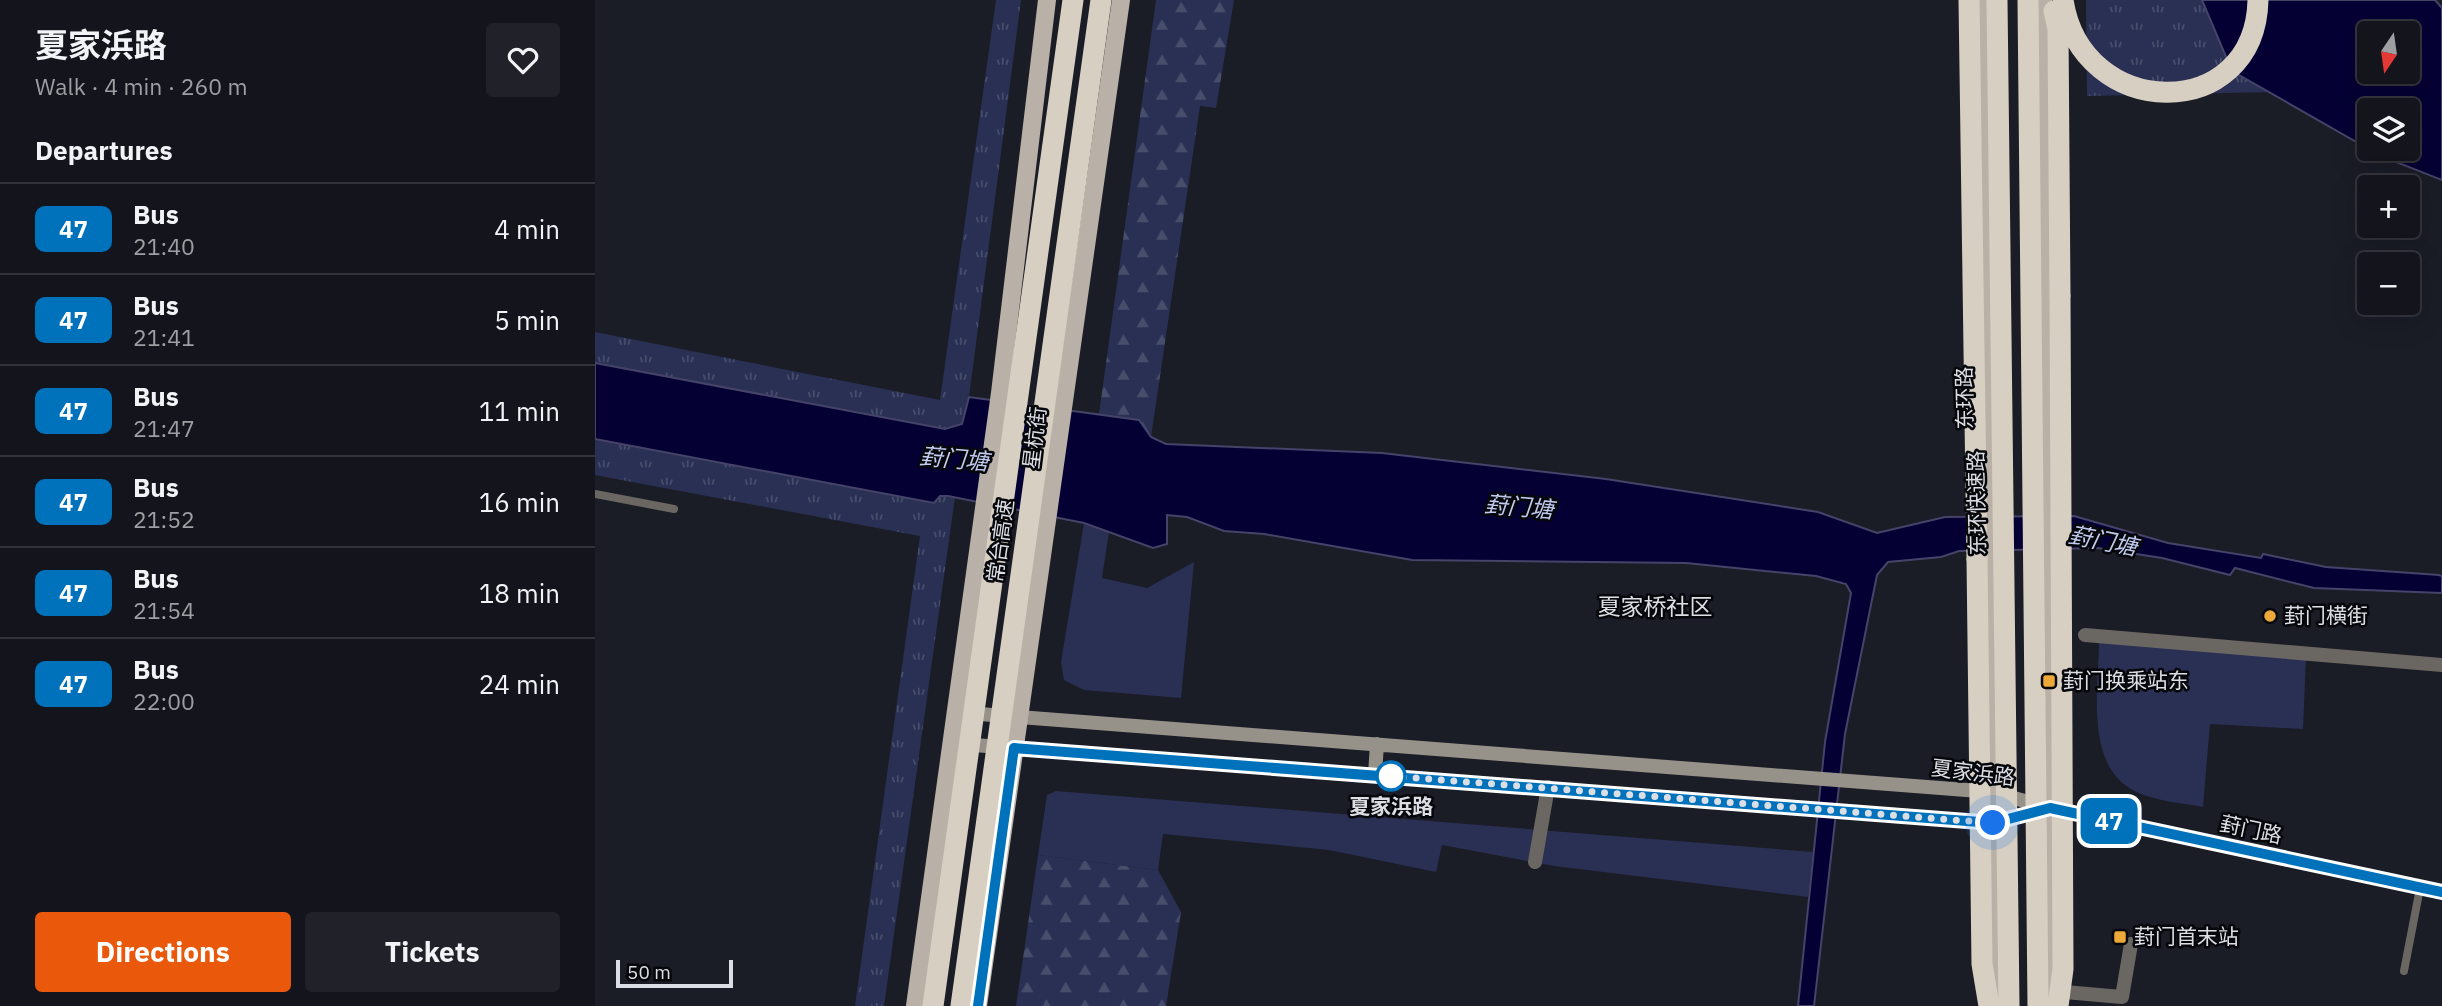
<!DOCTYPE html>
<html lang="en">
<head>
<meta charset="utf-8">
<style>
  body { margin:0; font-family:"IBM Plex Sans","Noto Sans SC",sans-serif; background:#212229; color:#f1f3f6; height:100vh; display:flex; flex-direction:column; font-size:26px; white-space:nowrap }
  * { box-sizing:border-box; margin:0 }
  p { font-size:23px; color:#9d9fa3 }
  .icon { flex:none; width:38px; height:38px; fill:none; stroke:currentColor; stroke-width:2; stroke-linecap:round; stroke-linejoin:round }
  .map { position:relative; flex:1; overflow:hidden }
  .panel { display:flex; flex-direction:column; background:#14151c; width:595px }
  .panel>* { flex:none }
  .badge { padding:0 14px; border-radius:10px; font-size:24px; line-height:46px }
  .needle { width:46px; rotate:193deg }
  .tools { position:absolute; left:1762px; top:21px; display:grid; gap:14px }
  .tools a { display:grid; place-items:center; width:63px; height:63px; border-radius:7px; background:#14151c; box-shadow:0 7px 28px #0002,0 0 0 2px #33343b; font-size:35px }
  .scale { position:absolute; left:21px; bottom:18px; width:117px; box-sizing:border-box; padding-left:7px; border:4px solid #dcdee5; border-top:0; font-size:19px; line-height:24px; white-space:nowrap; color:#dcdee5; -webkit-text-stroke:5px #06070b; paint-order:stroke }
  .you { position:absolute; width:35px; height:35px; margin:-18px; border:5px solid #fff; border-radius:50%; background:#1a73e8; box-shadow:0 0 0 10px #1a73e833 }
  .map>.badge { position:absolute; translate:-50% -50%; box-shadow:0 0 0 4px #fff }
  h2 { padding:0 35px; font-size:26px; line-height:63px }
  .round { display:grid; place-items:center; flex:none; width:74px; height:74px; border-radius:7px; background:#212229 }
  .headline { display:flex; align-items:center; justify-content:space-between; height:119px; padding:0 35px }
  h1 { font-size:33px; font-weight:700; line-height:52px }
  .button { display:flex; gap:14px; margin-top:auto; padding:14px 35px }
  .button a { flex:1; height:80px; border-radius:7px; background:#ea580c; color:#fff; font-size:28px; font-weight:700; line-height:80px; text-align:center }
  .button a+a { background:#212229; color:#f1f3f6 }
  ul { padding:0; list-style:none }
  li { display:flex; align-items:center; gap:21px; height:91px; padding:0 35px; border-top:2px solid #33343b }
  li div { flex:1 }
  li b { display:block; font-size:26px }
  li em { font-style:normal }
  li .badge { min-width:77px; font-weight:700; text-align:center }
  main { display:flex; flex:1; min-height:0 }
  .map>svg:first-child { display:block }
  .grass { fill:url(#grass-tufts) }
  .forest { fill:url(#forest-firs) }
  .green { fill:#293054 }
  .water { fill:#050034; stroke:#464369; stroke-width:2; fill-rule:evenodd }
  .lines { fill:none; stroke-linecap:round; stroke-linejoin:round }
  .lane { stroke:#6a6661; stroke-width:8 }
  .street { stroke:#6a6661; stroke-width:14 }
  .secondary { stroke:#969189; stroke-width:14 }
  .primary { stroke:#b9b1a7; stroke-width:18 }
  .highway { stroke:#d8cfc3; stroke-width:21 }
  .highway-bridge { stroke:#d8cfc3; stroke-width:21 }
  .line-casing { stroke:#fff; stroke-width:16 }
  .line { stroke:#0072bc; stroke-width:10 }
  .walk { stroke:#dcdee5; stroke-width:7; stroke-dasharray:0 12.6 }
  .poi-dot { fill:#eca93a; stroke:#06070b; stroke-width:2.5 }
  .stop-dot { fill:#fff; stroke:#0072bc; stroke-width:3.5 }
  .labels { text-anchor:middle; stroke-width:5; stroke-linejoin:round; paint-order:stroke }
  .street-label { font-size:21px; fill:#dcdee5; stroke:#06070b }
  .poi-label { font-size:21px; fill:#dcdee5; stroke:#06070b; text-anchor:start }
  .stop-label { font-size:21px; font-weight:bold; fill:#dcdee5; stroke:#06070b }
  .water-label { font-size:23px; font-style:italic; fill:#c1cbf0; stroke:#06070b }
  .neighbourhood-label { font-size:23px; fill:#dcdee5; stroke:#06070b }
</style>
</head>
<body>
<main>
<section class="panel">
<div class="headline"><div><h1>夏家浜路</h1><p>Walk · 4 min · 260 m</p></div><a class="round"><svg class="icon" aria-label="heart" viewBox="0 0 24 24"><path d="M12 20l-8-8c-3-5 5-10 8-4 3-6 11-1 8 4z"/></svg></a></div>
<h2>Departures</h2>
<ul>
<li><span class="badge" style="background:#0072bc;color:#fff">47</span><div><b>Bus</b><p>21:40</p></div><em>4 min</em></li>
<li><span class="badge" style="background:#0072bc;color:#fff">47</span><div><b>Bus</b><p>21:41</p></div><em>5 min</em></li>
<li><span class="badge" style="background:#0072bc;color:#fff">47</span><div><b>Bus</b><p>21:47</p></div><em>11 min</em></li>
<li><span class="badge" style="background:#0072bc;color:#fff">47</span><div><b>Bus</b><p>21:52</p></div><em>16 min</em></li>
<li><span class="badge" style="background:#0072bc;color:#fff">47</span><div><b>Bus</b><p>21:54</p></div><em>18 min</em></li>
<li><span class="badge" style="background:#0072bc;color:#fff">47</span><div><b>Bus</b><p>22:00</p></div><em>24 min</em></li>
</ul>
<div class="button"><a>Directions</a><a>Tickets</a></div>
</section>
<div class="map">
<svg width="1847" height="1006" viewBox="0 0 1847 1006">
  <defs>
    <pattern id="grass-tufts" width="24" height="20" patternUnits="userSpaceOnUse" patternTransform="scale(1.75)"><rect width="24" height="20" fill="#293054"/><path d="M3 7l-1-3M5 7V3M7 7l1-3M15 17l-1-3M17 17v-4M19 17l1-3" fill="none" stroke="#474e6c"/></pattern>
    <pattern id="forest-firs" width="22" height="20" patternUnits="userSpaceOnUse" patternTransform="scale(1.75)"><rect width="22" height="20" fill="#293054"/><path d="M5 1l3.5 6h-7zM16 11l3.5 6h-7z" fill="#474e6c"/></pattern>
  </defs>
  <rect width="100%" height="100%" fill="#1a1c26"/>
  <!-- grass -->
  <path class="grass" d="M401 0H426L374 397 367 424 350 429 0 363V332L345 400Z
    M1491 0H1607L1637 71 1676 92 1492 96Z
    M0 439 339 503 345 496 360 497 289 1006H260L325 536 0 475Z"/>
  <!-- forest -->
  <path class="forest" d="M561 0H639L621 108 605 106 556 437 543 420 504 414Z
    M443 855 563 870 586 912 571 1006H421Z"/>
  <!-- green -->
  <path class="green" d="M489 523 514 532 507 578 552 588 599 562 586 698 489 690 469 680 466 662Z
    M1504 640 1711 657 1708 729 1615 724 1608 807C1589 803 1567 802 1549 795 1487 774 1504 691 1504 640Z
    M461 791 1218 852 1213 897 959 866 847 845 841 872 734 850 568 834 563 870 443 855 452 795Z"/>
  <!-- water -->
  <path class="water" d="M1607 0H1840L1847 8V180L1786 156 1637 71ZM1774 33H1813V72H1774ZM1774 110H1813V149H1774Z
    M0 363 350 429 367 424 374 397 544 420 556 437 571 444 787 453 1011 479 1223 512 1282 533 1350 517 1479 516 1573 543 1666 558 1668 554 1731 567 1844 575 1847 576V593L1719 588 1640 568 1635 575 1567 558 1503 548 1364 551 1346 557 1293 562 1282 575 1250 734 1219 1006H1203L1230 742 1256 593 1251 584 1221 576 1091 563 817 560 669 534 629 531 592 517 572 515V544L558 548 489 523 353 496H345L339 503 0 439Z"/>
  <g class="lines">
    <!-- lane -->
    <path class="lane" d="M0 494 79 509
      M1809 971 1825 888"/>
    <!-- street -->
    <path class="street" d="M1490 635 1847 665
      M940 862 953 787
      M1458 991 1527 997 1536 944"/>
    <!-- secondary -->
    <path class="secondary" d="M372 713 1397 792 1455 808 1847 892
      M366 744 1398 823 1447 810
      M780 775 782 744"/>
    <!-- primary -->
    <path class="primary" d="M1388 0 1400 1001
      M1448 0 1456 1003
      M320 1006 405 393 452 0
      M383 1006 526 0"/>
    <!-- highway -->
    <path class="highway" d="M1374 0 1382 559
      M1468 0C1486 121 1660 125 1663 0
      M1459 11 1463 29 1465 296"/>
    <!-- highway-bridge -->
    <path class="highway-bridge" d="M1402 0 1414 1006
      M1433 0 1443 1006
      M1382 559 1387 964 1394 1006
      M338 1006 478 0
      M366 1006 506 0
      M1463 1006 1468 969 1465 296"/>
  </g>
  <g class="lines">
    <!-- line casing -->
    <g class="line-casing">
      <path id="line" d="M383 1006 419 748 1398 823 1455 808 1847 892"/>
    </g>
    <!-- line -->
    <use href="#line" class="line"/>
    <!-- walk -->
    <path class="walk" d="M796 776 1398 823"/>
  </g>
  <!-- markers -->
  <g class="poi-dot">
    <circle cx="1675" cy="616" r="7"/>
    <rect x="1447" y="674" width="14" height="14" rx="3.5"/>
    <rect x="1518" y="930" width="14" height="14" rx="3.5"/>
  </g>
  <circle class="stop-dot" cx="796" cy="776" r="14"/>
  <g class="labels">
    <!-- street labels -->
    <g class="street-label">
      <text transform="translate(1370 398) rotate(-91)" y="7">东环路</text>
      <text transform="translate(440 438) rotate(-83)" y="7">星杭街</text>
      <text transform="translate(1382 503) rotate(-91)" y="7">东环快速路</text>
      <text transform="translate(406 541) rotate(-82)" y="7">常台高速</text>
      <text transform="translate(1378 773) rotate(7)" y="7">夏家浜路</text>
      <text transform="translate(1656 830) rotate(12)" y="7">葑门路</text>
    </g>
    <!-- poi labels -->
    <g class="poi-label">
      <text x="1689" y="623">葑门横街</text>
      <text x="1468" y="688">葑门换乘站东</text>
      <text x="1539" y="944">葑门首末站</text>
    </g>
    <!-- stop labels -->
    <g class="stop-label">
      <text x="796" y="814">夏家浜路</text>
    </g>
    <!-- water labels -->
    <g class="water-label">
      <text transform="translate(359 459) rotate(5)" y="8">葑门塘</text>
      <text transform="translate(924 507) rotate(5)" y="8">葑门塘</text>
      <text transform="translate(1508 541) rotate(11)" y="8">葑门塘</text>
    </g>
    <!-- neighbourhood labels -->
    <g class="neighbourhood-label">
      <text x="1060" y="615">夏家桥社区</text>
    </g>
  </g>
</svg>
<div class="tools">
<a><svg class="needle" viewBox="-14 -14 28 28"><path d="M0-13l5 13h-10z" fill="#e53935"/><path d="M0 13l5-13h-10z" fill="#9d9fa3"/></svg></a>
<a><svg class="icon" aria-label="layers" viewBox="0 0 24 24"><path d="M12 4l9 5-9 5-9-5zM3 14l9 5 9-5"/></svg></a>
<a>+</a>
<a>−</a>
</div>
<div class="scale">50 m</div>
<div class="you" style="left:1398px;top:823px"></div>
<b class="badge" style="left:1514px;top:821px;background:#0072bc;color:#fff">47</b>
</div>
</main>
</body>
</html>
